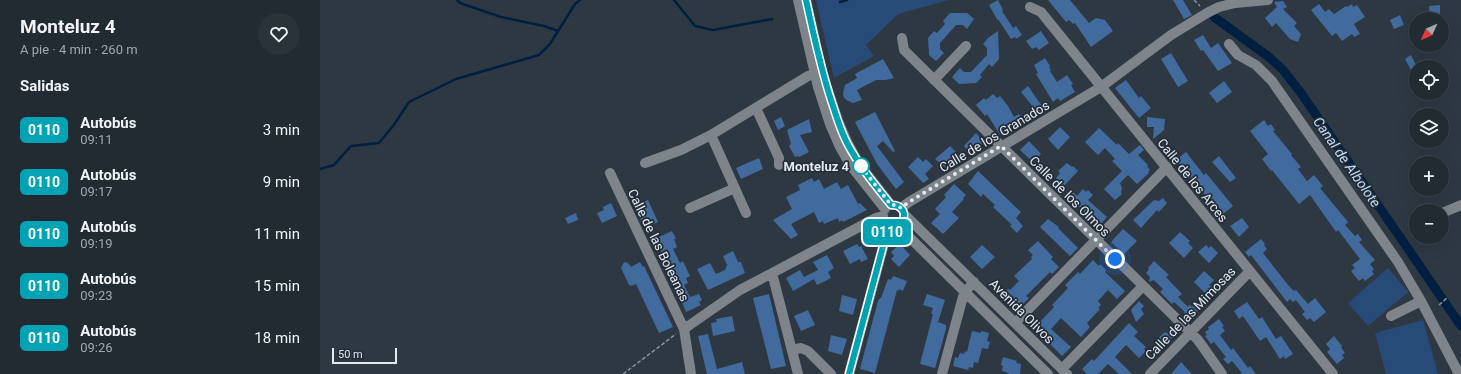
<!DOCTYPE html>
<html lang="es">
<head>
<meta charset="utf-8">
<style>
  body { margin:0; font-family:Roboto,sans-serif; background:#2a323a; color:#f1f3f6; height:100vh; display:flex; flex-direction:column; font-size:15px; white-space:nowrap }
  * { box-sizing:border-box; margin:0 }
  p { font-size:13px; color:#a2a7ac }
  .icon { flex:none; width:22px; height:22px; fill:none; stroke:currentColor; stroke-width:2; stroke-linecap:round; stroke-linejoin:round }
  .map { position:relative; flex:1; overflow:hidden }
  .panel { display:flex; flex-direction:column; background:#222a32; width:320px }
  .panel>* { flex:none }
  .badge { padding:0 8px; border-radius:6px; font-size:14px; line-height:26px }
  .needle { width:26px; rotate:225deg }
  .tools { position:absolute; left:1089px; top:12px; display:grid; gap:8px }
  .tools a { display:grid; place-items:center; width:40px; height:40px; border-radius:50%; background:#222a32; box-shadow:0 4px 16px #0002,0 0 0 1px #3f464d; font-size:20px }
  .scale { position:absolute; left:12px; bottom:10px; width:65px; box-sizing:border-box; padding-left:4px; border:2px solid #e3e9f1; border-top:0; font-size:11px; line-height:14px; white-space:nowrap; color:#e3e9f1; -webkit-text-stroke:3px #242d38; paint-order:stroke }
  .you { position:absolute; width:20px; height:20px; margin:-10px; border:3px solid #fff; border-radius:50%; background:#1a73e8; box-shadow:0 0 0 6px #1a73e833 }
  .map>.badge { position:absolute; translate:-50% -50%; box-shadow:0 0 0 2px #fff }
  h2 { padding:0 20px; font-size:15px; line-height:36px }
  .round { display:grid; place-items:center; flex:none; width:42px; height:42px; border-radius:21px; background:#2a323a }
  .headline { display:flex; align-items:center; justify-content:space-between; height:68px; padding:0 20px }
  h1 { font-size:19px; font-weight:700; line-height:30px }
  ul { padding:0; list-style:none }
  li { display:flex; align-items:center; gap:12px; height:52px; padding:0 20px }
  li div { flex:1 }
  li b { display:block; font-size:15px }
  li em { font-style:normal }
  li .badge { min-width:44px; font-weight:700; text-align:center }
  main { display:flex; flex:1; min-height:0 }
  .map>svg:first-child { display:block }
  .green { fill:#264b76 }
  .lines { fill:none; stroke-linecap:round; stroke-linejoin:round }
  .stream { stroke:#012041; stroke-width:2.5 }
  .canal { stroke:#012041; stroke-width:9 }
  .building { fill:#406b9c }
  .path { stroke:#8a929c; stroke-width:1.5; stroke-dasharray:4 2; stroke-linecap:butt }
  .minor { stroke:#7f848a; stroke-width:10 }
  .line-casing { stroke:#fff; stroke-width:9 }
  .line { stroke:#00a3b4; stroke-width:6 }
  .walk { stroke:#e3e9f1; stroke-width:4; stroke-dasharray:0 7.2 }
  .stop-dot { fill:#fff; stroke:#00a3b4; stroke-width:2 }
  .labels { text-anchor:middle; stroke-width:3.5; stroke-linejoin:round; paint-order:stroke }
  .street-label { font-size:13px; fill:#e3e9f1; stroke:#242d38 }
  .stop-label { font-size:13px; font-weight:bold; fill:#e3e9f1; stroke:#242d38; text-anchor:end }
  .water-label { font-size:14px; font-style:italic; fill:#c2dbf8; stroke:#242d38 }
</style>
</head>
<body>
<main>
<section class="panel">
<div class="headline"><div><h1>Monteluz 4</h1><p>A pie · 4 min · 260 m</p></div><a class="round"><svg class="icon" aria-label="heart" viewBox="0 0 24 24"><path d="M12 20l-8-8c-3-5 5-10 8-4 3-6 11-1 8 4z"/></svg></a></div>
<h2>Salidas</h2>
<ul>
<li><span class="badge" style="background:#00a3b4;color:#fff">0110</span><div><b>Autobús</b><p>09:11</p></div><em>3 min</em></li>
<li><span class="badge" style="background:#00a3b4;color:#fff">0110</span><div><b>Autobús</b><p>09:17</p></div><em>9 min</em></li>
<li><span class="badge" style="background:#00a3b4;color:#fff">0110</span><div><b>Autobús</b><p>09:19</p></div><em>11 min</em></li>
<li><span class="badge" style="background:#00a3b4;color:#fff">0110</span><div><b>Autobús</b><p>09:23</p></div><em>15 min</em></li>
<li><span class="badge" style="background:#00a3b4;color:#fff">0110</span><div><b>Autobús</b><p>09:26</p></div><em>18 min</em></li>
</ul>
</section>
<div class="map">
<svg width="1141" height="374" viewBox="0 0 1141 374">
  <rect width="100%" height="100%" fill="#2e3843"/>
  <!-- green -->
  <path class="green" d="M496 0H629L578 14 546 45 554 56 514 78Z
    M1068 268 1088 292 1048 326 1028 303Z
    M1103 320 1118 374H1066L1055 333Z"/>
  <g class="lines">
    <!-- stream -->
    <path class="stream" d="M137 0 140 3 181 17 224 26 238 31
      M354 0 375 26 393 30 452 19
      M520 2 527 0
      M0 169 14 165 31 146 59 143 73 126 89 102 136 79 219 55 230 44 255 4 260 0"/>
    <!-- canal -->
    <path class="canal" d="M894 17 949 57 963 70 981 93 1141 326"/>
  </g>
  <!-- building -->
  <path class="building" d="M678 0 683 10 682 11 693 28 696 26 702 35 696 39 695 37 691 39 678 19V21L669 5Z
    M728 0H750L769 23 776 18 785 20 793 31 771 47 755 23 753 24 749 20 746 22Z
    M853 0H863L872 15 864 19Z
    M963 1 967 7 963 9 977 23 974 26 981 34 978 42 970 39 956 23 952 27 945 18 957 7 954 2Z
    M999 4 1005 12 1009 9 1014 14 1026 6 1027 7 1032 4 1033 7 1037 5 1045 17 1034 24 1040 34 1034 37 1032 34 1022 41 1016 33 1012 36 991 10Z
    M1120 5V18L1110 19 1109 6Z
    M630 13H647L654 19 647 29 643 25H636L620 43V49L624 53 616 61 609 55 608 38 614 31 617 33 625 24 623 21Z
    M1080 15 1084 25 1074 29 1070 20Z
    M678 31 679 59 672 67 669 64 660 75 662 77 656 83 639 84 632 77 640 68 644 72H651L667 55V48L663 44 668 38Z
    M721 31 729 43 719 50 716 47 712 49 706 41Z
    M883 35 891 48 898 43 912 63 898 71 883 50 881 51 874 40Z
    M851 53 868 81 858 87 841 59Z
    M1091 55 1097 67 1091 70 1085 59Z
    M725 58 730 66 729 67 731 70 730 71 737 82 747 75 753 84 751 85 755 92 740 101 738 98 733 102 716 74 718 73 714 65Z
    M563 59 574 78 565 80H556L537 90 542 100 533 103 528 101 524 98 523 93 525 85 537 78 535 74Z
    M806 80 819 98 821 96 831 108 819 118 795 88Z
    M904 81 912 92 897 103 889 93Z
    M708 86 724 109 718 113 701 92Z
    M673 94 677 98 680 96 688 106 694 117 699 114 702 120 698 123 699 124 692 128 693 129 687 133 686 131 680 135 667 114 665 116 656 105 664 98 666 100Z
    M555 112 575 151 573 152 563 141 557 146 584 182 576 189 557 164 535 122Z
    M461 117 465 126 458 130 454 121Z
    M827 117 845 119 844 130 833 139 834 127H827Z
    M489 119 492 132 480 135 489 152 479 157 478 156 475 157 469 146 471 144 467 130Z
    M944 120 948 126 951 124 955 130 953 131 972 154 971 155 981 167 978 169 987 181 994 175 1003 186 1000 188 1028 222 1025 225 1035 236 1038 234 1042 240 1039 242 1055 260 1050 264 1054 269 1052 271 1054 274 1045 281 1043 278 1039 281 1031 271 1035 268 1032 265 1040 259 1018 230 1016 232 990 195 979 204 952 170 951 171 942 159 948 154 930 131Z
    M740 127 750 137 738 150 728 139Z
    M779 128 797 145 798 143 809 154 820 145 824 150 818 155 828 165 827 166 830 170 828 172 829 173 817 184 808 175 800 183 802 188 801 193 802 194 795 200 784 189 802 171 792 161 795 159 785 148 778 155 765 142Z
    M656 133 664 142 651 154 644 146Z
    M709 141 721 154 713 162 700 150Z
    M630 146 640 156 632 165 630 164 626 168 615 159Z
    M866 152 884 175 886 173 913 206 902 215 856 160Z
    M899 156 916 178 910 182 892 162Z
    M598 157 603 162 606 159 613 166 605 174 609 179 603 183 588 167Z
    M439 158 443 169 421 179 416 168Z
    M747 163 752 167 753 166 758 171 742 188 736 182 738 181 736 178 740 173 738 171Z
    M658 171 701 212 696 218 703 226 697 233 690 226 692 225 673 207 675 205 663 194 661 197 648 184Z
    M492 178 494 182 499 179 504 189 517 182 521 189 528 185 538 204 540 203 547 210 523 222 522 220 519 222 518 218 504 224 503 221 499 223 494 212 471 224 478 235 471 239 453 220 472 209 466 197 480 190 478 185Z
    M634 184 646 195 643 198 644 199 632 212 639 218 623 234 611 223 620 214 615 209 626 197 624 195Z
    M763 189 766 192 768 190 773 195 768 200 787 217 781 224 770 221V217L758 206 755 208 746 199 753 192 757 196Z
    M843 198 847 203 839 212 837 210 821 228 813 220 834 200 839 201Z
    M328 200 338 222 327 227 326 225 324 226 315 208 317 207 316 205Z
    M291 203 297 216 282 223 277 213 284 210 283 207Z
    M256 213 258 220 248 224 245 218Z
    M922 218 929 227 919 237 910 226Z
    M728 219 739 227 738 228 758 248 750 256 720 227Z
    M803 229 817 241 804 254 791 242Z
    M352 231 356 239H354L357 247 353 249 360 263 363 261 370 276 366 278 368 283 364 285 370 297 379 294 382 300 379 302 381 305 366 312 361 300 363 298 350 274H351L348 269 352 267 346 253 343 254 337 243 339 242 337 238Z
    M860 232 870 241 868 243 873 248 864 258 849 243Z
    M941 239 945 244 944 245 947 249 943 253 968 285 974 291 976 290 988 304 995 298 1006 312 994 322 990 318 987 320 982 314 985 312 976 300 973 302 970 299 967 302 931 255 929 257 925 252Z
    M718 241 733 257 731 259 739 267 732 274 730 272 706 296 709 298 702 305 700 304 697 307 694 303 692 305 683 295 688 289 690 290 699 281 694 276 712 259 711 257 713 255 708 250Z
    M537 244 539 247 541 246 548 259 541 262 540 259 530 264 523 251Z
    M580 244 590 255 579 267 571 259 574 256 571 252Z
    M662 245 675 257 662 269 650 257Z
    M886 245 889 248 891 246 898 253 889 263 878 252Z
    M413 251 418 262H421L425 273 388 290 377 269 390 263 396 274 405 270 407 265 403 256Z
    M507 255 514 268 508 272 511 278 497 285 494 279 473 291 466 278 480 270 484 277 498 270 493 262Z
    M773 260 779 266 780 264 786 270 785 272 805 291 797 299 788 290 778 301 781 305 778 308 780 309 767 323 770 327 761 337 741 318 731 329 751 347 742 356 725 339 729 335 718 324 734 307 732 305 748 288 745 285 758 272 760 274Z
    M834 261 849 275 846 277 862 294 858 297 868 307 869 305 872 307 873 306 878 311 871 318 865 315 864 311 854 302 852 304 840 292 843 289 834 280 829 282 830 277 826 273 829 269 828 268Z
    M304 262 308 263 311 267 320 262 323 267 324 266 353 327 339 333 316 284 311 286 310 285H309L301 268Z
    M884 271 894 280 889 285 894 289 887 295 874 282Z
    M573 276 587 281 583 291 579 289V291L577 290 555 373 540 369 541 365 558 301 560 298H561L568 279 571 280Z
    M449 294 466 366 451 369 433 298Z
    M607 294 625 300 618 322 626 325V329L615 368 600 364 613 314H611L613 308 603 305Z
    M522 295 537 299 533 315 519 311Z
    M819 301 824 306 821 309 824 314 816 322 811 310Z
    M927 302 939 319 942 317 956 339 961 336 973 354 965 359 964 356 960 359 946 337 940 341 923 316 919 319 914 311Z
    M488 310 495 325 481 331 474 316Z
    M412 316 415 331 393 336 391 323 397 322 396 319Z
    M899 319 904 326 902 327 905 331 900 335 911 350 913 348 928 368 930 366 936 374H920L922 373 912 361 908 364 903 359 906 357 894 342 891 344 885 336 887 335 885 332 889 329 888 327Z
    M809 323 818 332 814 336 826 347 824 349 826 351 819 358 806 345 795 357 812 374H799L788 364 778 374H767L762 369 772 359 774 361Z
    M652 331 661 333V331L669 333 667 341 670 342 668 349 662 348 658 363 654 362 653 368 649 367 648 370 633 366 635 357 638 358 640 353 644 354 645 351 647 352Z
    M845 332 847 334 848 332 853 337 846 344 843 341 833 343Z
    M388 334 397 369 422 362 425 374H387L378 336Z
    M511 335 527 339 522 355 508 351Z
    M1014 336 1022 346 1021 347 1025 353 1022 355 1024 358 1017 364 1007 352 1010 349 1006 344Z
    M683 357 697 361 696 363 701 364 700 374H688L689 373 682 371 683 366 681 365Z
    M861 362 872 374H851Z"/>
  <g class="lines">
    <!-- path -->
    <path class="path" d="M874 0 880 6
      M1119 305 1128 297
      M303 374 356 334"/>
    <!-- minor -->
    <path class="minor" d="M478 0 498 87 510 124 520 147 531 166 565 209
      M486 0 502 72 518 121 527 142 539 164 571 205
      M710 7 721 12 1013 374
      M582 38 584 50 870 332 878 340 902 374
      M909 44 918 55 936 65 952 81 1078 262 1101 301 1139 374
      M614 80 646 46
      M436 108 459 158V165
      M391 135 426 213
      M325 163 361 150 391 135 488 76 502 72
      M290 173 364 329 371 374
      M370 208 415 188
      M581 208 589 202 781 87 851 35 887 13 899 7 915 3 948 0
      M1122 213 1141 205
      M584 214 747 374
      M577 225 728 374
      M452 273 478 374
      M1071 316 1101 301
      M695 323 847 167
      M364 329 420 290 556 218 563 216
      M472 350 481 348 488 351 511 374
      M742 369 823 286
      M529 374 569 225
      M622 374 644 293 654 282
      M830 374 930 271"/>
  </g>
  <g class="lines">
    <!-- line casing -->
    <g class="line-casing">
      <path id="line" d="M486 0C494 36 501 71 513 106 517 119 521 131 527 143 539 166 555 185 571 205 590 204 587 230 569 224L529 374"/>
    </g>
    <!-- line -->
    <use href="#line" class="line"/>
    <!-- walk -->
    <path class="walk" d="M541 166 539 164 571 205H577L581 208 589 202 681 146 795 259"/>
  </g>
  <!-- markers -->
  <circle class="stop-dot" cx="541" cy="166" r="8"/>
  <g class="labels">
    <!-- street labels -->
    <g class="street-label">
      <text transform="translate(674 136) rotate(-31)" y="5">Calle de los Granados</text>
      <text transform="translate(873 180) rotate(51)" y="5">Calle de los Arces</text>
      <text transform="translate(750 196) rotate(45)" y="5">Calle de los Olmos</text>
      <text transform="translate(339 245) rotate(64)" y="5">Calle de las Boleanas</text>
      <text transform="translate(702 311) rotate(45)" y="5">Avenida Olivos</text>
      <text transform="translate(870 313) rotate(-46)" y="5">Calle de las Mimosas</text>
    </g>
    <!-- stop labels -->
    <g class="stop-label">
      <text x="529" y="171">Monteluz 4</text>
    </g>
    <!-- water labels -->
    <g class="water-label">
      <text transform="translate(1027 162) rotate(55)" y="5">Canal de Albolote</text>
    </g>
  </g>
</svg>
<div class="tools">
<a><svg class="needle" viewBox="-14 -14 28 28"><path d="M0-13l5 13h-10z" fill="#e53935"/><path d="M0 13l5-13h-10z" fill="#a2a7ac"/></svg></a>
<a><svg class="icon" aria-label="locate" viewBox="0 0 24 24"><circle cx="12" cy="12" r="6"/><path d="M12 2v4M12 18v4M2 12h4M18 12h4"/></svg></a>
<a><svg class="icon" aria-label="layers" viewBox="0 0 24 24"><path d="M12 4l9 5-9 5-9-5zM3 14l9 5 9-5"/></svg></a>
<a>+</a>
<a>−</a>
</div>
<div class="scale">50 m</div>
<div class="you" style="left:795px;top:259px"></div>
<b class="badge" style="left:567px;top:232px;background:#00a3b4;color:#fff">0110</b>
</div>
</main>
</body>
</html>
